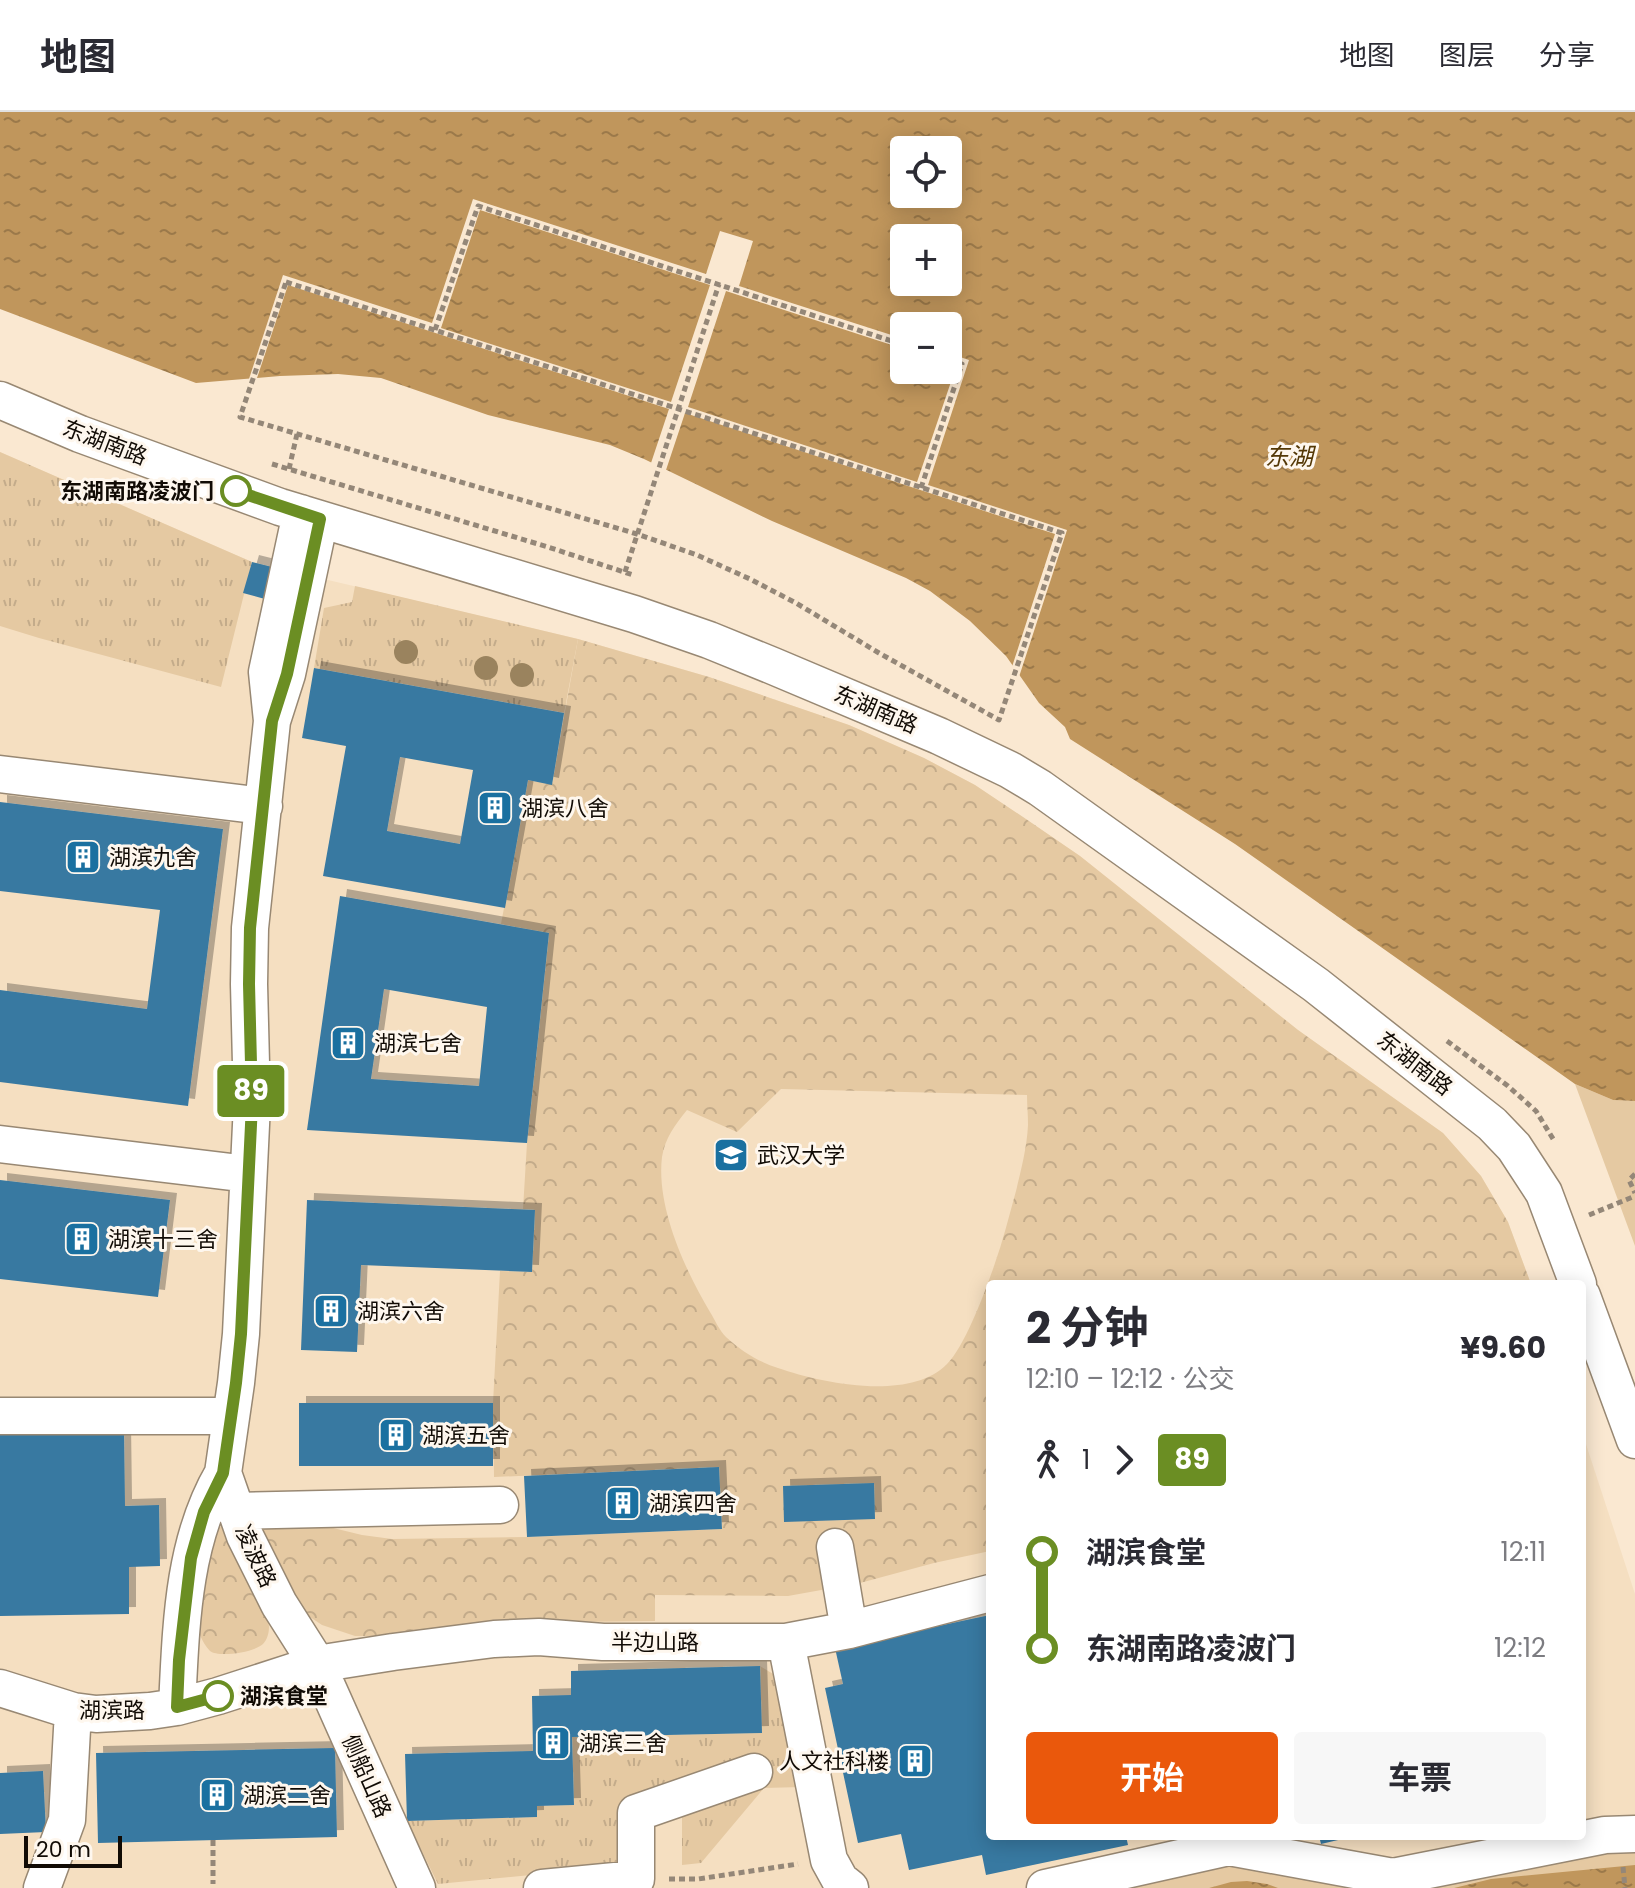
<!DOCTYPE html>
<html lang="zh">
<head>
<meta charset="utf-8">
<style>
  body { margin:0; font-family:Poppins,"Noto Sans SC",sans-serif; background:#f7f7f7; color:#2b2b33; height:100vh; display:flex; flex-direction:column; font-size:30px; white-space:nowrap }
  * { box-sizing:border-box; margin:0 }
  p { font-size:26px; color:#7c7c81 }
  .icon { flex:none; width:44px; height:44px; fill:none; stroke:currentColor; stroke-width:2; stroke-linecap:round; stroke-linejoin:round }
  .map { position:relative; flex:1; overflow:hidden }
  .drawer { position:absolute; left:986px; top:1168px; width:600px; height:560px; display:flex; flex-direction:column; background:#fff; border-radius:8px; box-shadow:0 4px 20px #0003 }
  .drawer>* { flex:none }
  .badge { padding:0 16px; border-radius:6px; font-size:28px; line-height:52px }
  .tools { position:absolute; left:890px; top:24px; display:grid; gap:16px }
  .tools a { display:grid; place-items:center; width:72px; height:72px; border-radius:8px; background:#fff; box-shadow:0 4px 20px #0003; font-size:40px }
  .scale { position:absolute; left:24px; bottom:20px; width:98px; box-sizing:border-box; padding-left:8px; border:4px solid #110b05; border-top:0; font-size:22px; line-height:28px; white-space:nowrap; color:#110b05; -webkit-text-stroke:6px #fef7ee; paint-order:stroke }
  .map>.badge { position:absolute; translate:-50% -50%; box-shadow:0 0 0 4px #fff }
  .legs { display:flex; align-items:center; gap:12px; height:88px; padding:0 40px; font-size:26px }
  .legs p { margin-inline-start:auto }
  .overview { display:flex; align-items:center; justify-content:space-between; height:136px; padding:0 40px }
  h1 { font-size:44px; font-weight:700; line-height:60px }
  .cta { display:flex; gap:16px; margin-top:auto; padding:16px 40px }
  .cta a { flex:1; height:92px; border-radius:8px; background:#ea580c; color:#fff; font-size:32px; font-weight:700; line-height:92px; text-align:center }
  .cta a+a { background:#f7f7f7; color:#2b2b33 }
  ul { padding:0 40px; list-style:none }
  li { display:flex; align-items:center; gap:28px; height:96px; font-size:30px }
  li i { display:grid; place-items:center; width:12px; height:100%; margin:0 10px; background:currentColor }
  li i::after { content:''; width:20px; height:20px; margin:-10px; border:6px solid; border-radius:50%; background:#fff }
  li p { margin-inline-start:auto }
  li:first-child i { background:linear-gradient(#0000 50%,currentColor 0) }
  li:last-child i { background:linear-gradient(currentColor 50%,#0000 0) }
  header { display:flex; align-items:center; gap:48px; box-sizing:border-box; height:112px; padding:0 40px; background:#fff; border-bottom:2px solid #e1e1e2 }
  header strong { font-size:38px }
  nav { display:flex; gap:44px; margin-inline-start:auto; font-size:28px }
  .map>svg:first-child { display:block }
  .built { fill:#f5dfc1 }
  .grass { fill:url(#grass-tufts) }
  .forest { fill:url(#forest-crowns); fill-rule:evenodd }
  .park { fill:#e5c9a2 }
  .water { fill:url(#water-ripples); fill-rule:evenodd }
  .pier { fill:#fae8d1; fill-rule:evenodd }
  .building { fill:#3979a1; fill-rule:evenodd; filter:url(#shadow) }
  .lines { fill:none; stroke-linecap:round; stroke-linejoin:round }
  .minor-casing { stroke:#988873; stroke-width:39 }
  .path { stroke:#948778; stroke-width:5; stroke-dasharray:6 4; stroke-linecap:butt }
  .minor { stroke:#fff; stroke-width:36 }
  .tree { fill:#9a835e }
  .line-1-casing { stroke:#fff; stroke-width:18 }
  .line-1 { stroke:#6b8e23; stroke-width:12 }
  .stop-1-dot { fill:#fff; stroke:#6b8e23; stroke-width:4 }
  .labels { text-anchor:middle; stroke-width:6; stroke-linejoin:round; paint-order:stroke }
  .street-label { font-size:22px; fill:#110b05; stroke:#fef7ee }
  .stop-label { font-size:22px; font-weight:bold; fill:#110b05; stroke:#fef7ee; text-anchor:end }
  .poi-label { font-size:22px; fill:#110b05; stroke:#fef7ee; text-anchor:start }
  .water-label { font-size:24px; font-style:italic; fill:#543806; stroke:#fef7ee }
</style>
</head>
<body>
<header>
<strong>地图</strong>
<nav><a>地图</a><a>图层</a><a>分享</a></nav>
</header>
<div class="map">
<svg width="1635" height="1776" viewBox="0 0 1635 1776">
  <defs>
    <pattern id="grass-tufts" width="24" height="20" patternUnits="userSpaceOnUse" patternTransform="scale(2)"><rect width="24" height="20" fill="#e5c9a2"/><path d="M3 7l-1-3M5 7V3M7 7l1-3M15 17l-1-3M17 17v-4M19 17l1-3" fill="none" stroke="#c3ab8a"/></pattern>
    <pattern id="forest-crowns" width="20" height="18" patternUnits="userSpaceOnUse" patternTransform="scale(2)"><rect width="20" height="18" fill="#e5c9a2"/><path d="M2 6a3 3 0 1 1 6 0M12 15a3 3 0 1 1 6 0" fill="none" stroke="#c3ab8a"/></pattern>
    <pattern id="water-ripples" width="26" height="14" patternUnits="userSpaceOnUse" patternTransform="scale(2)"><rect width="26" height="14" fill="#c0965c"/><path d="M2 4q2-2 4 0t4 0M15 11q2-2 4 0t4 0" fill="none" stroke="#9b794a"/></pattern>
    <filter id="shadow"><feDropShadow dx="7" dy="-7" stdDeviation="0" flood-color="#0004"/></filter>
  </defs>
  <rect width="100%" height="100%" fill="#fae8d1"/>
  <!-- built -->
  <path class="built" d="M0 340 252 450 578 527 709 565 849 613 924 646 975 673 1080 744 1298 918 1443 1021 1481 1064 1508 1110 1531 1172H990V1724H1582V1320L1635 1482V1776H0Z"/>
  <!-- grass -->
  <path class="grass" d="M0 340 252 450 221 575 39 526 0 514Z
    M355 474 578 527 564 601 314 556 324 496 352 490Z
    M760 1554 778 1565 802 1675 764 1676 701 1751 682 1753V1699L645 1685 623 1754 438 1772 407 1709 537 1705V1694L574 1693 572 1625 761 1621Z"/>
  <!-- forest -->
  <path class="forest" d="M578 527 709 565 849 613 924 646 975 673 1026 707 1080 744 1298 918 1443 1021 1481 1064 1508 1110 1531 1172H990V1439L934 1451 860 1471 788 1484 655 1483V1509L490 1511 378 1524H355L322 1513 310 1505 299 1495 254 1408 280 1403 362 1423 392 1427 527 1425 722 1417 719 1355 494 1365 493 1291 500 1159 532 1160 535 1098 523 1097 527 1031 549 822 501 812 528 668 552 672ZM781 977 1027 983C1027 993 1028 1003 1028 1013 1027 1035 1021 1058 1016 1079 1009 1104 1003 1129 994 1154 985 1180 965 1234 947 1252 910 1290 821 1271 778 1256 759 1250 741 1239 726 1225 719 1218 715 1208 710 1200 685 1158 656 1095 662 1045 665 1026 675 1013 687 998L737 1020Z
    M224 1414C235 1436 269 1495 269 1515 269 1521 267 1528 263 1532 255 1540 219 1546 210 1539 206 1535 202 1528 200 1523 189 1491 209 1447 218 1415Z"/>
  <!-- park -->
  <path class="park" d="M1575 972 1613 988 1635 989V1134Z
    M1635 1730V1776H1072L1229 1742 1395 1773Z"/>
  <!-- water -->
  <path class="water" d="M0 0H1635V989L1613 988 1575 972 1235 732 1070 627 1065 615 1039 591 1006 544 970 509 930 479 906 466 772 409 644 347 610 333 488 303 381 266 338 262 280 264 196 271 0 197ZM904 38H948V82H904ZM904 126H948V170H904ZM904 214H948V258H904Z
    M1635 1753V1776H1454L1491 1767Z
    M1247 1769 1267 1772 1278 1776H1209L1231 1770Z"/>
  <!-- pier -->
  <path class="pier" d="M473 87 706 162 720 119 753 129 739 174 904 227V237L726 179 688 295 917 370 956 255 948 252V241L969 248 928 373 1067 418 1018 568 1011 558 1055 422 685 301 665 361 650 354 669 297 288 173 256 269 248 270 283 163 432 211ZM480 98 710 173 671 290 441 216Z"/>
  <!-- building -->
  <path class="building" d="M252 450 280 457 272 489 243 481Z
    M314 556 564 601 552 673 528 668 505 796 323 764 346 634 302 626ZM400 645 473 658 460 732 387 719Z
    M0 690 223 717 188 994 0 970V878L147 897 160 798 0 779Z
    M340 784 549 821 527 1031 307 1018ZM384 877 487 895 479 974 371 967Z
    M0 1068 170 1088 158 1185 0 1167Z
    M307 1088 535 1098 532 1160 361 1153 357 1240 301 1238Z
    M299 1291H493V1354H299Z
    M124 1319 125 1394 159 1393 160 1454 129 1455V1502L0 1504V1320Z
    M719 1355 722 1417 527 1425 524 1364Z
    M874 1371 875 1407 784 1410 783 1374Z
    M990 1503V1724H1126L1128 1733 986 1763 982 1743 909 1758 901 1722 858 1731 825 1576 843 1572 835 1536Z
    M760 1554 762 1621 572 1625 574 1693 537 1694V1705L407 1709 405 1642 533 1639 532 1584 571 1583V1559Z
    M335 1636 337 1725 98 1731 96 1641Z
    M43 1659 46 1720 0 1722V1661Z
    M1319 1724H1350L1351 1725 1321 1732Z"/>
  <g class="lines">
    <!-- minor casing -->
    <g class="minor-casing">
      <path id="minor" d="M0 288 80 322 280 395 634 502 709 528 773 554 939 624 1010 658 1040 676 1316 873 1492 1012 1514 1035 1544 1081 1578 1172
        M301 401 267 560 272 609 287 562 320 407
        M272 609 250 816 249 872 252 992 241 1222 236 1271 223 1361 245 1424 279 1492 317 1552 417 1776
        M0 662 264 694
        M0 1032 248 1062
        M1582 1184 1635 1328
        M0 1304H231
        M235 1399 500 1393
        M835 1435 849 1518
        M786 1530 829 1748 840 1768 850 1776
        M0 1576 73 1599 96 1602 150 1599 177 1595 218 1584 317 1552 393 1540 494 1527 539 1525 603 1530H786L849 1518 990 1481
        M177 1595C181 1516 182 1431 223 1361
        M42 1776 67 1708 73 1599
        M542 1776 636 1767V1701L754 1660
        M1045 1776 1229 1735 1393 1765 1605 1723 1635 1722"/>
    </g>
    <!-- path -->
    <path class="path" d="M286 170 1062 421 999 608 879 541 796 491 750 467 697 443 637 422 240 305Z
      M435 218 478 94 904 233
      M272 352 548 435 633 463
      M289 357 297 322
      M921 376 962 252 948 247
      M625 460 719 172
      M1447 929 1508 974 1536 999 1555 1030
      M1635 1062 1629 1068 1635 1081
      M1589 1103 1635 1084
      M213 1728V1772
      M1623 1755 1625 1776
      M669 1767H698L798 1752"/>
    <!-- minor -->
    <use href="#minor" class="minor"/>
  </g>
  <!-- trees -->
  <g class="tree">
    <circle cx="406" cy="540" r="12"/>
    <circle cx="486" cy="556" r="12"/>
    <circle cx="522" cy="563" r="12"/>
  </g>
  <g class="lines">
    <!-- line-1 casing -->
    <g class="line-1-casing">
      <path id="line-1" d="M218 1584 177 1595 179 1548 191 1446 204 1400 223 1361 236 1271 241 1222 252 992 249 872 250 816 272 609 287 562 320 407 236 379"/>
    </g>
    <!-- line-1 -->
    <use href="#line-1" class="line-1"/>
  </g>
  <!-- icons -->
  <defs>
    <g id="building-square" transform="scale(1.8)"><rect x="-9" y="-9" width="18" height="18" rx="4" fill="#1a70a0" stroke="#fef7ee"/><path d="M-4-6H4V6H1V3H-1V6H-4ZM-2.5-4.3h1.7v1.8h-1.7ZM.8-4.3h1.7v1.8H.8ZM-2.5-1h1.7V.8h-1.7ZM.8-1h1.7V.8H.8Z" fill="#fff"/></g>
    <g id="university-square" transform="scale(1.8)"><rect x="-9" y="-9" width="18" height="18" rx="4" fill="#1a70a0" stroke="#fef7ee"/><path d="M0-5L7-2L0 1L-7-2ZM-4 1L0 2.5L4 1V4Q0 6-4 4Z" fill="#fff"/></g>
  </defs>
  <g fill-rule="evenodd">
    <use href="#building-square" x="495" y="696"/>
    <use href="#building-square" x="83" y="745"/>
    <use href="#building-square" x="348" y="931"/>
    <use href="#university-square" x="731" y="1043"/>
    <use href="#building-square" x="82" y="1127"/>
    <use href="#building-square" x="331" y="1199"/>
    <use href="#building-square" x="396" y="1323"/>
    <use href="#building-square" x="623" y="1391"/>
    <use href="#building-square" x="553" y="1631"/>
    <use href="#building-square" x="915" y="1649"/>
    <use href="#building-square" x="217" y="1683"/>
  </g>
  <!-- markers -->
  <g class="stop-1-dot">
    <circle cx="236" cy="379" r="14"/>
    <circle cx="218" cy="1584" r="14"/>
  </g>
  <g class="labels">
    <!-- street labels -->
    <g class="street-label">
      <text transform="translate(105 330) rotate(21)" y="8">东湖南路</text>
      <text transform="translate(876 597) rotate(23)" y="8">东湖南路</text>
      <text transform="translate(1415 951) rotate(38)" y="8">东湖南路</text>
      <text transform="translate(256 1444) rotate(65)" y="8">凌波路</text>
      <text x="655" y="1538">半边山路</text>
      <text x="112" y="1606">湖滨路</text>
      <text transform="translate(367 1664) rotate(66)" y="8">侧船山路</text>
    </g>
    <!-- stop labels -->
    <g class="stop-label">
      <text x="214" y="387">东湖南路凌波门</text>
      <text x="240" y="1592" text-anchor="start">湖滨食堂</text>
    </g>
    <!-- poi labels -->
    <g class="poi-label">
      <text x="521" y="704">湖滨八舍</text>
      <text x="109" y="753">湖滨九舍</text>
      <text x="374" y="939">湖滨七舍</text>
      <text x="757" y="1051">武汉大学</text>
      <text x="108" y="1135">湖滨十三舍</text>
      <text x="357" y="1207">湖滨六舍</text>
      <text x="422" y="1331">湖滨五舍</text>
      <text x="649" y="1399">湖滨四舍</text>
      <text x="579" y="1639">湖滨三舍</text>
      <text x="889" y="1657" text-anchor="end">人文社科楼</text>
      <text x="243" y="1691">湖滨二舍</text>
    </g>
    <!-- water labels -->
    <g class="water-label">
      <text x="1289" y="353">东湖</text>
    </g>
  </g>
</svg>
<div class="tools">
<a><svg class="icon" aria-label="locate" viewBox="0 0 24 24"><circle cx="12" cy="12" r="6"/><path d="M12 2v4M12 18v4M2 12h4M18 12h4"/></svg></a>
<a>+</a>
<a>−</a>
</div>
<div class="scale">20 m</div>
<b class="badge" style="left:251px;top:979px;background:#6b8e23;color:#fff">89</b>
<section class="drawer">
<div class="overview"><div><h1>2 分钟</h1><p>12:10 – 12:12 · 公交</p></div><b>¥9.60</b></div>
<div class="legs"><svg class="icon" aria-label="walk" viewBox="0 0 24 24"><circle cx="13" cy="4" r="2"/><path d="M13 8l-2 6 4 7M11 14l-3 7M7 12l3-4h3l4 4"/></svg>1<svg class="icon" aria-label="forward" viewBox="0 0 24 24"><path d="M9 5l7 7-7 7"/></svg><b class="badge" style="background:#6b8e23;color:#fff">89</b></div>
<ul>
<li><i style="color:#6b8e23"></i><b>湖滨食堂</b><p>12:11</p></li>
<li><i style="color:#6b8e23"></i><b>东湖南路凌波门</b><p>12:12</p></li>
</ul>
<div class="cta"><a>开始</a><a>车票</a></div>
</section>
</div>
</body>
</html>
